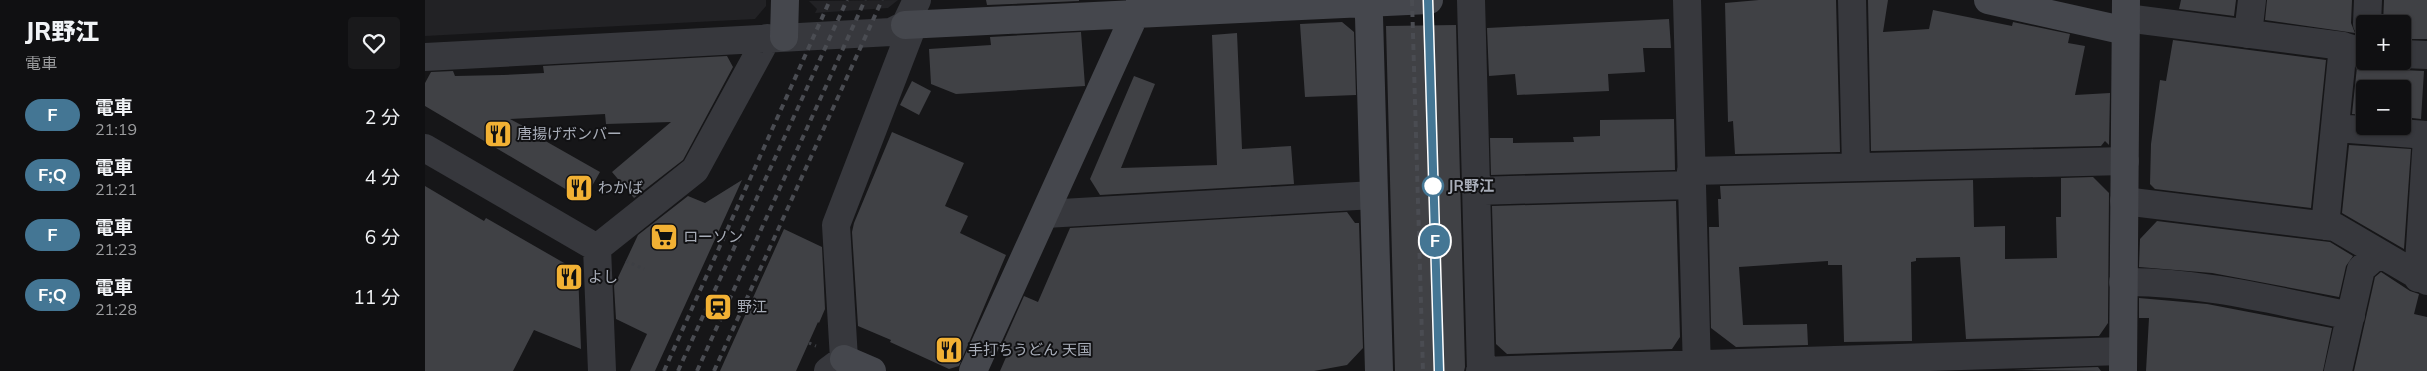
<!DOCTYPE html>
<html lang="ja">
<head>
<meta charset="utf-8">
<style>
  body { margin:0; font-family:Mulish,"Noto Sans JP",sans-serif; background:#19191b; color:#f1f3f6; height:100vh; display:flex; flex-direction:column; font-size:19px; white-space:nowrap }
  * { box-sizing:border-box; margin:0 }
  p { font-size:16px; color:#9c9d9f }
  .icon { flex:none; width:28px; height:28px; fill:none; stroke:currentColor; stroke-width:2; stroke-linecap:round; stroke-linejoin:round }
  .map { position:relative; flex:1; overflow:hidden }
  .drawer { display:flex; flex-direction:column; background:#101012; width:425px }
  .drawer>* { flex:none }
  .badge { padding:0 10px; border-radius:16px; font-size:18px; line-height:32px }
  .tools { position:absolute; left:1931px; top:15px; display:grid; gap:10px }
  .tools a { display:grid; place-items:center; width:55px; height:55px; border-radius:5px; background:#101012; box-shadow:0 1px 4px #0004,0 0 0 1px #303032; font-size:25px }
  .map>.badge { position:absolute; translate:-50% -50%; box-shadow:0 0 0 2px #fff }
  .round { display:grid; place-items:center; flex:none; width:52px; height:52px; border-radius:5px; background:#19191b }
  .overview { display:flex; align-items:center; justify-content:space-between; height:85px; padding:0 25px }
  h1 { font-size:24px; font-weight:800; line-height:38px }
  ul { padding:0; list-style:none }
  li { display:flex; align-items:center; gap:15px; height:60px; padding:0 25px }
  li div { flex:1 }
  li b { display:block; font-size:19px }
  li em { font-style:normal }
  li .badge { min-width:55px; font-weight:700; text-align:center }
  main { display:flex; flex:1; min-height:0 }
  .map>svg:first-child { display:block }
  .built { fill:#222225 }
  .building { fill:#404145 }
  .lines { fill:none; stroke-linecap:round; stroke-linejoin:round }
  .path { stroke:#3d3f44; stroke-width:3; stroke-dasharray:2.5 4; stroke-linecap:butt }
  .street { stroke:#37383d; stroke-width:28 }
  .secondary { stroke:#45474d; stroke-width:28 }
  .rail { stroke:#4a4c52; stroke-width:4; stroke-dasharray:6 5; stroke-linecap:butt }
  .line-casing { stroke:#fff; stroke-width:11 }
  .line { stroke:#447694; stroke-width:8 }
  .stop-dot { fill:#fff; stroke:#447694; stroke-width:2.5 }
  .labels { text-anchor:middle; stroke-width:4; stroke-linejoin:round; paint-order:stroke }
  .poi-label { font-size:15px; fill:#a8adb8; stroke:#111113; text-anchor:start }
  .stop-label { font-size:15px; font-weight:bold; fill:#a8adb8; stroke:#111113; text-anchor:start }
</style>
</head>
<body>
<main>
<section class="drawer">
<div class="overview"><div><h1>JR野江</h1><p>電車</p></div><a class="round"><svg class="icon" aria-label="heart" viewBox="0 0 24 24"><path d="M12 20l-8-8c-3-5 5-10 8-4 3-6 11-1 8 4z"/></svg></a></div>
<ul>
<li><span class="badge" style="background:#447694;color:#fff">F</span><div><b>電車</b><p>21:19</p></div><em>2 分</em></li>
<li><span class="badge" style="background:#447694;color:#fff">F;Q</span><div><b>電車</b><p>21:21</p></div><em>4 分</em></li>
<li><span class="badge" style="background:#447694;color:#fff">F</span><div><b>電車</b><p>21:23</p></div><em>6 分</em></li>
<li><span class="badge" style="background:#447694;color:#fff">F;Q</span><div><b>電車</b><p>21:28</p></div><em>11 分</em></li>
</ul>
</section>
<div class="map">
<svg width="2002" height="371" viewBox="0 0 2002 371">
  <rect width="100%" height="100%" fill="#161618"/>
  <!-- built -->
  <path class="built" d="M0 0H341V6L330 19 0 36Z
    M473 0 463 8 390 13 392 9 384 1Z"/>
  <!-- building -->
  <path class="building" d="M561 0H654V1L562 5Z
    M1334 0H1411L1415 152 1310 154 1308 121 1303 122 1300 3Z
    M1443 0H1463L1458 32 1504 29 1508 10 1587 26 1588 22 1645 34 1643 43 1660 46 1650 95 1685 93 1684 145 1680 141 1676 146 1446 151Z
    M1756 0H1811L1809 16 1754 9Z
    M1842 0H1927L1926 23 1930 33 1840 20Z
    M1959 0H2002V39H1978V24H1958Z
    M1244 19 1246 48H1218L1220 72 1183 74 1184 91 1092 95 1090 74 1064 76 1062 28Z
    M917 22 929 32 931 95 880 97 875 24Z
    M1031 25 1040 367 1039 371H970L961 26Z
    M656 32 660 86 531 94 506 84 504 49 566 45 565 37Z
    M812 33 817 149 866 146 869 184 675 195 665 179 709 76 730 84 696 168 792 165 787 35Z
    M1748 40 1901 60 1886 208 1730 189 1725 184 1726 144 1735 80 1741 81Z
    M302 56 308 67 258 160 209 198 187 172 246 122 181 124 180 114 85 119 98 126H94L175 172 159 200 0 106V83L6 72 28 71 30 76 78 75 119 73 118 66Z
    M1953 61H1964L1969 67 1977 70 1999 71 1996 119 1978 117V89H1940V115L1927 114 1932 67 1944 68Z
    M487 81 506 91 494 115 475 105Z
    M1249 119 1250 170 1066 175 1065 138H1088V143L1149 142 1148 137 1175 136V120Z
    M467 132 539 163 520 206 543 216 535 233 581 255 534 366 524 369 465 342 466 340 433 326 427 232 429 223Z
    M1924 145 1986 149 1979 249 1917 213Z
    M1668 177 1684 193 1683 323 1674 336 1541 339 1535 257 1491 258V261L1486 262 1487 341 1419 342 1417 265H1403V261L1314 267 1318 325 1382 324 1383 345 1311 347 1286 328 1284 227H1294L1293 199H1296L1295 186 1548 180 1549 227 1580 226V259L1632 258 1631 217H1636V178Z
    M317 180 230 371H205L222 334 191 319 189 286 213 235 263 196 280 203Z
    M0 186 59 221 61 218 153 271 156 349 109 330 88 371H0Z
    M1251 201 1255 337 1247 349 1082 354 1071 344 1067 206Z
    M922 212 930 223H934L938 348 922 365 889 371H575L586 346 575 350 599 296 613 302 645 228Z
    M1732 221 1905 242 1928 256 1921 266 1914 297 1787 273 1714 267 1715 239Z
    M359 229 397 247 400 309 394 323 393 322 371 371H295Z
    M1956 272 1985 291 1994 294 1989 314 2002 317V371H1929L1950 277Z
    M1714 298 1782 304 1907 328 1898 371H1721L1724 318H1714Z
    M1673 367 1676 371 1588 370Z"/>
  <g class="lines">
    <!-- path -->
    <path class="path" d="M201 261 219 269
      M384 343 391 346"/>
    <!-- street -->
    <path class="street" d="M1046 0 1056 371
      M1262 0 1272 371
      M1427 0 1431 167
      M1701 18 1918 46 1940 53
      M1942 24 1943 0
      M1823 34 1827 0
      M1978 54 2002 55
      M0 57 466 32 480 25 492 0
      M1911 128 2002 135
      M0 148 172 248
      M1266 171 1700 161
      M1051 191 1266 185
      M1699 201 1910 227 2002 281
      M620 214 949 195
      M1900 226 1918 46
      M1993 278 2002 138
      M1698 282C1774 281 1852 301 1926 316
      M177 371 172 248 270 170 342 38
      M403 371 419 359 411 225 488 25
      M1055 371 1698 351
      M1913 371 1936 269 1953 254"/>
    <!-- secondary -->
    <path class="secondary" d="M940 0 944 17 954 371
      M1563 0 1701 31
      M480 25 1004 0
      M359 37 360 0
      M419 359 447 371
      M548 371 716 1
      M1698 371 1701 0"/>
    <!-- rail -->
    <path class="rail" d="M987 0 998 371
      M1003 0 1014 371
      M239 371 405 0
      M253 371 422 0
      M272 371 440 0
      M289 371 457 0"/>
  </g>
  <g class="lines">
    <!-- line casing -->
    <g class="line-casing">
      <path id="line" d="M1003 0 1014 371"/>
    </g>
    <!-- line -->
    <use href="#line" class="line"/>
  </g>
  <!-- icons -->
  <defs>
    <g id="restaurant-square" transform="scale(1.4375)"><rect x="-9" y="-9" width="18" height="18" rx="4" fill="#f2b134" stroke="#111113"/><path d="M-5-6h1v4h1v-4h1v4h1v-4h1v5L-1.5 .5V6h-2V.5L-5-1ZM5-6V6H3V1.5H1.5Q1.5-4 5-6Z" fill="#111"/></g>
    <g id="supermarket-square" transform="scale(1.4375)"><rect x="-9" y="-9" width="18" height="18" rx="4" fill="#f2b134" stroke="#111113"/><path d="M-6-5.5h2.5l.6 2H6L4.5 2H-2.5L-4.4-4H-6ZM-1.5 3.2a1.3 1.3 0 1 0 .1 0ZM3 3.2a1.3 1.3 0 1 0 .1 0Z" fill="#111"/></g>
    <g id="station-square" transform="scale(1.4375)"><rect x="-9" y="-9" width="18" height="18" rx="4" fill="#f2b134" stroke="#111113"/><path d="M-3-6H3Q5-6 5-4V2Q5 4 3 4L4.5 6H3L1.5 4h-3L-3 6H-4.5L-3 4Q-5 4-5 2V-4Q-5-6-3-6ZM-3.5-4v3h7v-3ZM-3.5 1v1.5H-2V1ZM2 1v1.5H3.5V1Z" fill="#111"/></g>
  </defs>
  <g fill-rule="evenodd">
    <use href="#restaurant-square" x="73" y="134"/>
    <use href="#restaurant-square" x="154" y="188"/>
    <use href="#supermarket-square" x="239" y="237"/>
    <use href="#restaurant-square" x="144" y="277"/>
    <use href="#station-square" x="293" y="307"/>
    <use href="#restaurant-square" x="524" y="350"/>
  </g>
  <!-- markers -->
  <circle class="stop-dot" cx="1008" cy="186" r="10"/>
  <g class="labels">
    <!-- poi labels -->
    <g class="poi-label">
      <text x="92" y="139">唐揚げボンバー</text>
      <text x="173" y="193">わかば</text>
      <text x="258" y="242">ローソン</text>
      <text x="163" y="282">よし</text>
      <text x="312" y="312">野江</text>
      <text x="543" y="355">手打ちうどん 天国</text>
    </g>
    <!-- stop labels -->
    <g class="stop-label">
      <text x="1023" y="191">JR野江</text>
    </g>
  </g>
</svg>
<div class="tools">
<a>+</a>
<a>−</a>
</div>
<b class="badge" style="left:1010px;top:241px;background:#447694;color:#fff">F</b>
</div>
</main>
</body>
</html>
